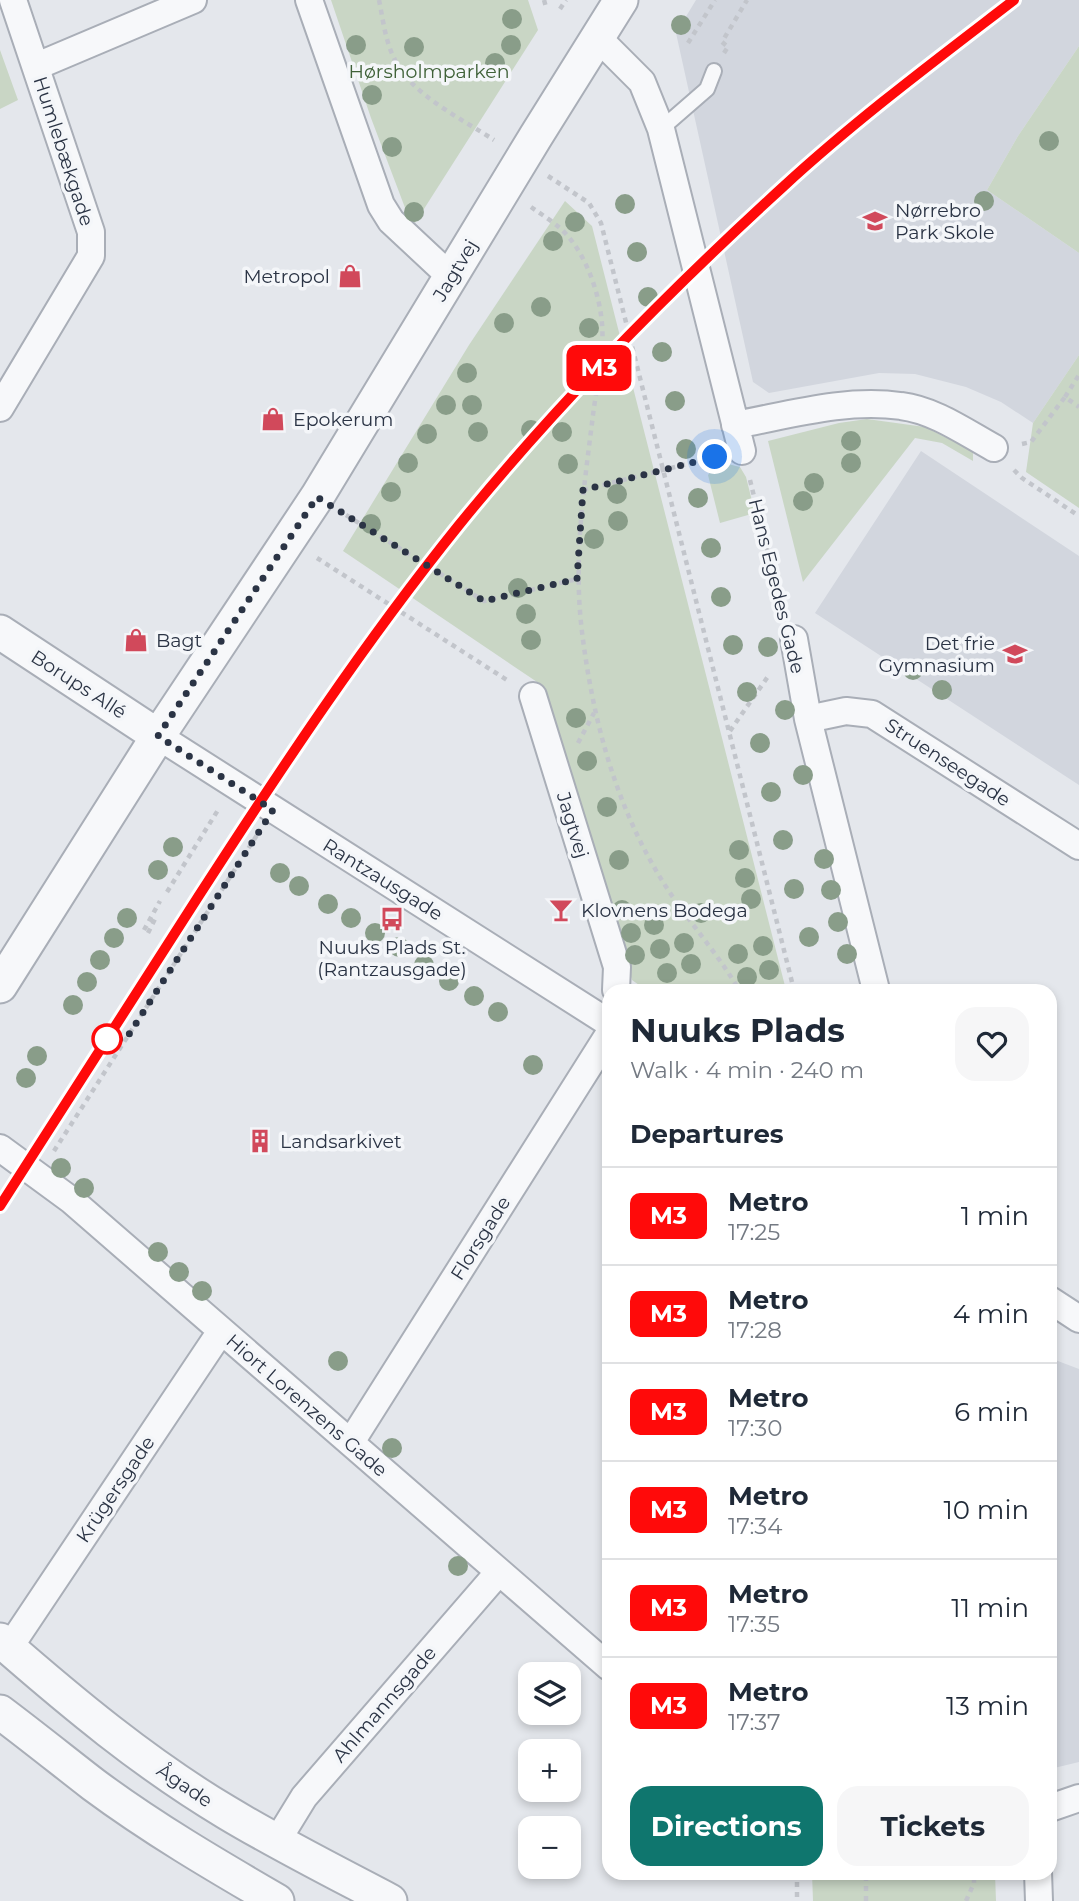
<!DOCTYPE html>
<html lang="en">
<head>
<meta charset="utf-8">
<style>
  body { margin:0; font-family:Montserrat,sans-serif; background:#f6f6f7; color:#1f2937; height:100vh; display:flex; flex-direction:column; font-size:26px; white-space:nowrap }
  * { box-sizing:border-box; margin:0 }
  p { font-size:23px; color:#747a83 }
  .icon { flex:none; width:38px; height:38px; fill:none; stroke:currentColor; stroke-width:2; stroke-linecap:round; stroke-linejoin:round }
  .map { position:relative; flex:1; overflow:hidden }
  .drawer { position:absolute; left:602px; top:984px; width:455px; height:896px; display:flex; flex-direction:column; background:#fff; border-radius:21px; box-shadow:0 4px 10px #0003 }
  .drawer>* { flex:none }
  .badge { padding:0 14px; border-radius:10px; font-size:24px; line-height:46px }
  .tools { position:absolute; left:518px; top:1662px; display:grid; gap:14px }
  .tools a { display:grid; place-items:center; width:63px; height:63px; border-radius:14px; background:#fff; box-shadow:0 4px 10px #0003; font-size:35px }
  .you { position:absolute; width:35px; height:35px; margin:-18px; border:5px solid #fff; border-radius:50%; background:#1a73e8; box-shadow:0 0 0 10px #1a73e833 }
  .map>.badge { position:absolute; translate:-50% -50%; box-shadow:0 0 0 4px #fff }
  h2 { padding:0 28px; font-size:26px; line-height:63px }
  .round { display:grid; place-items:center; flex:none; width:74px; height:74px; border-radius:21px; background:#f6f6f7 }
  .overview { display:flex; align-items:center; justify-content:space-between; height:119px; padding:0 28px }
  h1 { font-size:33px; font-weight:700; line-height:52px }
  .action { display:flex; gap:14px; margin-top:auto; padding:14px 28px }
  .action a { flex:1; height:80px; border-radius:21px; background:#0f766e; color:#fff; font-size:28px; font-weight:700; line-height:80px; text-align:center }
  .action a+a { background:#f6f6f7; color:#1f2937 }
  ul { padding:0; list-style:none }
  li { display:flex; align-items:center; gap:21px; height:98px; padding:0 28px; border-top:2px solid #e0e1e3 }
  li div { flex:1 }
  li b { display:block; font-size:26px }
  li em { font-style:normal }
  li .badge { min-width:77px; font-weight:700; text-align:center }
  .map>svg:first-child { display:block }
  .built { fill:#d2d6de }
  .green { fill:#c9d6c5 }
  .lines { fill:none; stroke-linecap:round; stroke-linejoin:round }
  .service-casing { stroke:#a9aeb7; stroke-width:18 }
  .minor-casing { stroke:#a9aeb7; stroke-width:30 }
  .tertiary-casing { stroke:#a9aeb7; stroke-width:37 }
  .path { stroke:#c2c5cb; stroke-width:4.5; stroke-dasharray:5 5; stroke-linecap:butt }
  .service { stroke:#f7f8fa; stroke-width:14 }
  .minor { stroke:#f7f8fa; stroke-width:26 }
  .tertiary { stroke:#f7f8fa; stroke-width:33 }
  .tree { fill:#899d89 }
  .line-casing { stroke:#fff; stroke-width:16 }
  .line { stroke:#ff0a0a; stroke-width:10 }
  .walk { stroke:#2b3445; stroke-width:7; stroke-dasharray:0 12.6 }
  .stop-dot { fill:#fff; stroke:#ff0a0a; stroke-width:3.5 }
  .labels { text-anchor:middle; stroke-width:7; stroke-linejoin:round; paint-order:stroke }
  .park-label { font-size:19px; fill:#3f6138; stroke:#f4f6f9 }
  .street-label { font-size:19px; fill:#2b3445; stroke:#f4f6f9 }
  .poi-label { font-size:19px; fill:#2b3445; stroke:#f4f6f9; text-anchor:start }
</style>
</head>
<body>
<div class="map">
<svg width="1079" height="1901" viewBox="0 0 1079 1901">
  <rect width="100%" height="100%" fill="#e4e7ec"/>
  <!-- built -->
  <path class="built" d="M696 0H1079V46L1018 136 987 190 1079 253V355L1033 423 1001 402 966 387 915 374 879 373 769 393 753 382 676 33Z
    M921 451 1079 556V785L815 613Z
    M1050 1358 1079 1369V1762L1050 1769Z"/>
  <!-- green -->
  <path class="green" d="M331 0H528L538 30 415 223 407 213 371 118Z
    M1079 46V253L987 190 1018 136Z
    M0 50 18 100 0 109Z
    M565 201 592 226 786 990H646L632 980 543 686 343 551 469 345Z
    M1079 355V508L1026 472 1033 423Z
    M867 419 925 427 973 451V461L942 443 915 438 803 582 768 441 839 423Z
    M728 464 740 467 746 477 755 513 720 523 708 475 715 466Z
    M812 1873H995L996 1901H813Z"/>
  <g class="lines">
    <!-- service casing -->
    <g class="service-casing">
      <path id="service" d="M661 129 707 89 714 71"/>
    </g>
    <!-- minor casing -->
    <g class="minor-casing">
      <path id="minor" d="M309 0 381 205 391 221 451 277
        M598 38 642 82 661 129 742 451
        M37 66 193 0
        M0 408 91 256V232L13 0
        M735 425C789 415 846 398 901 406 934 410 965 432 994 448
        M794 639 808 719 876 990
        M533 696 617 967 616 990
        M808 719 846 711 872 714 1079 846
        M158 736 609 1023
        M0 1148 71 1200 609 1667
        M1050 1300 1079 1319
        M351 1442 609 1034
        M9 1648 221 1331
        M1050 1808 1079 1798
        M277 1841 304 1797 498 1573
        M1038 1872 1039 1901"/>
    </g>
    <!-- tertiary casing -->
    <g class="tertiary-casing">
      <path id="tertiary" d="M0 632 158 736
        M0 986 158 736 317 497 536 136 621 0
        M0 1640C71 1702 144 1763 226 1812 279 1844 335 1872 390 1901
        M0 1712C32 1736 63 1761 94 1785 152 1828 215 1865 277 1901"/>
    </g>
    <!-- path -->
    <path class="path" d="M379 0C383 19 385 40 394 58 410 94 462 119 494 140
      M544 0 546 7
      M560 9 566 0
      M688 43 715 0
      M724 53 728 47 722 42 747 0
      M548 176 589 203 601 223 794 990
      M531 207C541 214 552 221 561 229 583 249 597 286 601 315 606 347 597 383 593 415 584 488 573 558 582 632 593 720 615 805 663 882 686 919 717 952 739 990
      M1065 397 1079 375
      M1022 444 1031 442 1065 397 1079 407
      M1014 470 1022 478 1079 516
      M750 480 783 614
      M583 490 715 457
      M346 515 484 601 577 579
      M317 558 510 682
      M730 731 769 675
      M578 743 594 713
      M167 892 218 810
      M144 930 160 901
      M148 933 155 919
      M54 1151 257 835
      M797 1872V1901
      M866 1901V1872
      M966 1901 974 1883V1872"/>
    <!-- service -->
    <use href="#service" class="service"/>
    <!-- minor -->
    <use href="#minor" class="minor"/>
    <!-- tertiary -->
    <use href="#tertiary" class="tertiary"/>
  </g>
  <!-- trees -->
  <g class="tree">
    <circle cx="512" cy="19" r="10"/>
    <circle cx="681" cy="25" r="10"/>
    <circle cx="356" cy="45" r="10"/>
    <circle cx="511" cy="45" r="10"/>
    <circle cx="414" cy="47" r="10"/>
    <circle cx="495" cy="63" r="10"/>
    <circle cx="372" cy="95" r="10"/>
    <circle cx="1049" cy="141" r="10"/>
    <circle cx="392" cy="147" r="10"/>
    <circle cx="984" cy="201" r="10"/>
    <circle cx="625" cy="204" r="10"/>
    <circle cx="414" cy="212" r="10"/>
    <circle cx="575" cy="222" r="10"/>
    <circle cx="553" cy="241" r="10"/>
    <circle cx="637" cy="252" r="10"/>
    <circle cx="648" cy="297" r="10"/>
    <circle cx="541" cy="307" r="10"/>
    <circle cx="504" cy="323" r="10"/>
    <circle cx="589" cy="328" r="10"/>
    <circle cx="662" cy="352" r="10"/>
    <circle cx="585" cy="353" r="10"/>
    <circle cx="467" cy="373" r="10"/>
    <circle cx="675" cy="401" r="10"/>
    <circle cx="446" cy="405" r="10"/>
    <circle cx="472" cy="405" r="10"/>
    <circle cx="531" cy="430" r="10"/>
    <circle cx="478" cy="432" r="10"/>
    <circle cx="562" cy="432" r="10"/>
    <circle cx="427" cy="434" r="10"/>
    <circle cx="851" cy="441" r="10"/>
    <circle cx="686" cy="449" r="10"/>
    <circle cx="408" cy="463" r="10"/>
    <circle cx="851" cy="463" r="10"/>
    <circle cx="568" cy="464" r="10"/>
    <circle cx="814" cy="483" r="10"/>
    <circle cx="391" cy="492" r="10"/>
    <circle cx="617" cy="494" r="10"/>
    <circle cx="698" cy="498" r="10"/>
    <circle cx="803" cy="501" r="10"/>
    <circle cx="618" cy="521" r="10"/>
    <circle cx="371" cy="524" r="10"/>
    <circle cx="594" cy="539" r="10"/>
    <circle cx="711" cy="548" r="10"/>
    <circle cx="518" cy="588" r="10"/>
    <circle cx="721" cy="597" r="10"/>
    <circle cx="526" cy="614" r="10"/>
    <circle cx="531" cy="640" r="10"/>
    <circle cx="733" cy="645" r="10"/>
    <circle cx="768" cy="647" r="10"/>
    <circle cx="913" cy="670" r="10"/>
    <circle cx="942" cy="690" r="10"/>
    <circle cx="747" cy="692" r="10"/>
    <circle cx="785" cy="710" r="10"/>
    <circle cx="576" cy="718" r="10"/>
    <circle cx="760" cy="743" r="10"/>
    <circle cx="587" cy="761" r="10"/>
    <circle cx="803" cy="775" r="10"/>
    <circle cx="771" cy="792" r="10"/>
    <circle cx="607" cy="807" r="10"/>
    <circle cx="783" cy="840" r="10"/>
    <circle cx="173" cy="847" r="10"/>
    <circle cx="739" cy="850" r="10"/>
    <circle cx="824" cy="859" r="10"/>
    <circle cx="619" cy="860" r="10"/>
    <circle cx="158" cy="870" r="10"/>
    <circle cx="280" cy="873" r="10"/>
    <circle cx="745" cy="878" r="10"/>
    <circle cx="299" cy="886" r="10"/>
    <circle cx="794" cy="889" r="10"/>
    <circle cx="831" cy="890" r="10"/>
    <circle cx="751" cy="899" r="10"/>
    <circle cx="328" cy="904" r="10"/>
    <circle cx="622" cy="910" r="10"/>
    <circle cx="701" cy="913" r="10"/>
    <circle cx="127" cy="918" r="10"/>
    <circle cx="351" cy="918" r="10"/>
    <circle cx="838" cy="922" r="10"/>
    <circle cx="654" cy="925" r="10"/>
    <circle cx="375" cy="933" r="10"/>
    <circle cx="631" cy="933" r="10"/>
    <circle cx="809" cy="937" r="10"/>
    <circle cx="114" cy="938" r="10"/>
    <circle cx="684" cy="943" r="10"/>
    <circle cx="763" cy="946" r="10"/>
    <circle cx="399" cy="947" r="10"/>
    <circle cx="660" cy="949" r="10"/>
    <circle cx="738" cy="954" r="10"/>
    <circle cx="847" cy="954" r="10"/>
    <circle cx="635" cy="955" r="10"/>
    <circle cx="100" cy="960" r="10"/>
    <circle cx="691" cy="964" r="10"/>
    <circle cx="424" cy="965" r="10"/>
    <circle cx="769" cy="970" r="10"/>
    <circle cx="667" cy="973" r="10"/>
    <circle cx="747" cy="977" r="10"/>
    <circle cx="449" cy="981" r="10"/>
    <circle cx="87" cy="982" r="10"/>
    <circle cx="474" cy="996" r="10"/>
    <circle cx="73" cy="1005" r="10"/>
    <circle cx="498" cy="1012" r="10"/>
    <circle cx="37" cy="1056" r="10"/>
    <circle cx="533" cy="1065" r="10"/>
    <circle cx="26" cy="1078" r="10"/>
    <circle cx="61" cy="1168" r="10"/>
    <circle cx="84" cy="1188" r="10"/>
    <circle cx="158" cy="1252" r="10"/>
    <circle cx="179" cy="1272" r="10"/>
    <circle cx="202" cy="1291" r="10"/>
    <circle cx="338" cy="1361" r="10"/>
    <circle cx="392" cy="1448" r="10"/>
    <circle cx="458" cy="1566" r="10"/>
  </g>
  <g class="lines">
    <!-- line casing -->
    <g class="line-casing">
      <path id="line" d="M0 1206C66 1103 132 1000 198 897 280 770 364 643 459 525 558 403 669 291 784 186 857 119 936 60 1014 0"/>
    </g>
    <!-- line -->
    <use href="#line" class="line"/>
    <!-- walk -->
    <path class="walk" d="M107 1039H126L273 810 158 736 317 497 484 601 577 579 583 490 715 457"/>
  </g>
  <!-- icons -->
  <defs>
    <g id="school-bare" transform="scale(1.89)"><path d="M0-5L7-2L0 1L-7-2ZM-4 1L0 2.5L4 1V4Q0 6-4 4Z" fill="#d1495b" stroke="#f4f6f9" stroke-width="2.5" paint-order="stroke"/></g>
    <g id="shop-bare" transform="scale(1.89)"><path d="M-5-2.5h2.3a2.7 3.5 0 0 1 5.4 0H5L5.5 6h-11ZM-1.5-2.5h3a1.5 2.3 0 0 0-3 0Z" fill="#d1495b" stroke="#f4f6f9" stroke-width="2.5" paint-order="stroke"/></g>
    <g id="bar-bare" transform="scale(1.89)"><path d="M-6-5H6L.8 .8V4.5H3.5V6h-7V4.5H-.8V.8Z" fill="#d1495b" stroke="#f4f6f9" stroke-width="2.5" paint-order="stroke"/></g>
    <g id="bus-bare" transform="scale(1.89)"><path d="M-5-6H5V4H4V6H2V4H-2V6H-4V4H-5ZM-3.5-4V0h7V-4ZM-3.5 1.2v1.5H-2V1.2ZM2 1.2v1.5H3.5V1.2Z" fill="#d1495b" stroke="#f4f6f9" stroke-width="2.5" paint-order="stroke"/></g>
    <g id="building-bare" transform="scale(1.89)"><path d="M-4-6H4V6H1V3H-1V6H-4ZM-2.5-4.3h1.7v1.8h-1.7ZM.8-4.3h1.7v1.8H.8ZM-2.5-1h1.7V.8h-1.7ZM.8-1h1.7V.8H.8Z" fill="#d1495b" stroke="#f4f6f9" stroke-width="2.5" paint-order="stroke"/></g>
  </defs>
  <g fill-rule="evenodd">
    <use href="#school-bare" x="875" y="221"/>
    <use href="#shop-bare" x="350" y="276"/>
    <use href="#shop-bare" x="273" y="419"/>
    <use href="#shop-bare" x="136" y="640"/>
    <use href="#school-bare" x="1015" y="654"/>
    <use href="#bar-bare" x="561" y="910"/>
    <use href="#bus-bare" x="392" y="919"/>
    <use href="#building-bare" x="260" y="1141"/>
  </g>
  <!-- markers -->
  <circle class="stop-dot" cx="107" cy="1039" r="14"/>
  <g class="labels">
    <!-- park labels -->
    <g class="park-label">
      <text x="429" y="78">Hørsholmparken</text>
    </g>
    <!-- street labels -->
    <g class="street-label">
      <text transform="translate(64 151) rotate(72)" y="7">Humlebækgade</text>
      <text transform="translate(455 270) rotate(-59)" y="7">Jagtvej</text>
      <text transform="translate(777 586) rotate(76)" y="7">Hans Egedes Gade</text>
      <text transform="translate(79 684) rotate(33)" y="7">Borups Allé</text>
      <text transform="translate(948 762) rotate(33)" y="7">Struenseegade</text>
      <text transform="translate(573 825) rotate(73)" y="7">Jagtvej</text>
      <text transform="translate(383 879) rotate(32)" y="7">Rantzausgade</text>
      <text transform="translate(480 1238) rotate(-58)" y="7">Florsgade</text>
      <text transform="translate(307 1405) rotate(41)" y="7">Hiort Lorenzens Gade</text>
      <text transform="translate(115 1489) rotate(-56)" y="7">Krügersgade</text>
      <text transform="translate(384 1704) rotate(-49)" y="7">Ahlmannsgade</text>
      <text transform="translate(185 1785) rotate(34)" y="7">Ågade</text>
    </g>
    <!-- poi labels -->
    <g class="poi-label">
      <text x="895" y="217">Nørrebro<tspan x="895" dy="22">Park Skole</tspan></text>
      <text x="330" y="283" text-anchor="end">Metropol</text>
      <text x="293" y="426">Epokerum</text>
      <text x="156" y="647">Bagt</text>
      <text x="995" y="650" text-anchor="end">Det frie<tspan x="995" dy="22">Gymnasium</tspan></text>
      <text x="581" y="917">Klovnens Bodega</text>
      <text x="392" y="954" text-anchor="middle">Nuuks Plads St.<tspan x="392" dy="22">(Rantzausgade)</tspan></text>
      <text x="280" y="1148">Landsarkivet</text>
    </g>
  </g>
</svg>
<div class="tools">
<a><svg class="icon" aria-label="layers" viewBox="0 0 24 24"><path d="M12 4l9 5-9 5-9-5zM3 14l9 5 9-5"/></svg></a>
<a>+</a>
<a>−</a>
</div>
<div class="you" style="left:715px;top:457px"></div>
<b class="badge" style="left:599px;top:368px;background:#ff0a0a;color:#fff">M3</b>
<section class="drawer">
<div class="overview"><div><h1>Nuuks Plads</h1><p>Walk · 4 min · 240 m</p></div><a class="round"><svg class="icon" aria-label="heart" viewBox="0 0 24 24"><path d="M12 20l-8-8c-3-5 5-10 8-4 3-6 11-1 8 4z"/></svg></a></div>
<h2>Departures</h2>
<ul>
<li><span class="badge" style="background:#ff0a0a;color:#fff">M3</span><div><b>Metro</b><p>17:25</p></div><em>1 min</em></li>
<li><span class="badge" style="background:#ff0a0a;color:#fff">M3</span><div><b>Metro</b><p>17:28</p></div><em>4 min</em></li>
<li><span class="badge" style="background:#ff0a0a;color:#fff">M3</span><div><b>Metro</b><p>17:30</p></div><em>6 min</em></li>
<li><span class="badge" style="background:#ff0a0a;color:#fff">M3</span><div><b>Metro</b><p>17:34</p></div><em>10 min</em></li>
<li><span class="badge" style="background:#ff0a0a;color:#fff">M3</span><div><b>Metro</b><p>17:35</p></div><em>11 min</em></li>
<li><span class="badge" style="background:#ff0a0a;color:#fff">M3</span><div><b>Metro</b><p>17:37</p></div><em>13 min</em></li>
</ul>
<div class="action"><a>Directions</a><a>Tickets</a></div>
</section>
</div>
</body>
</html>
